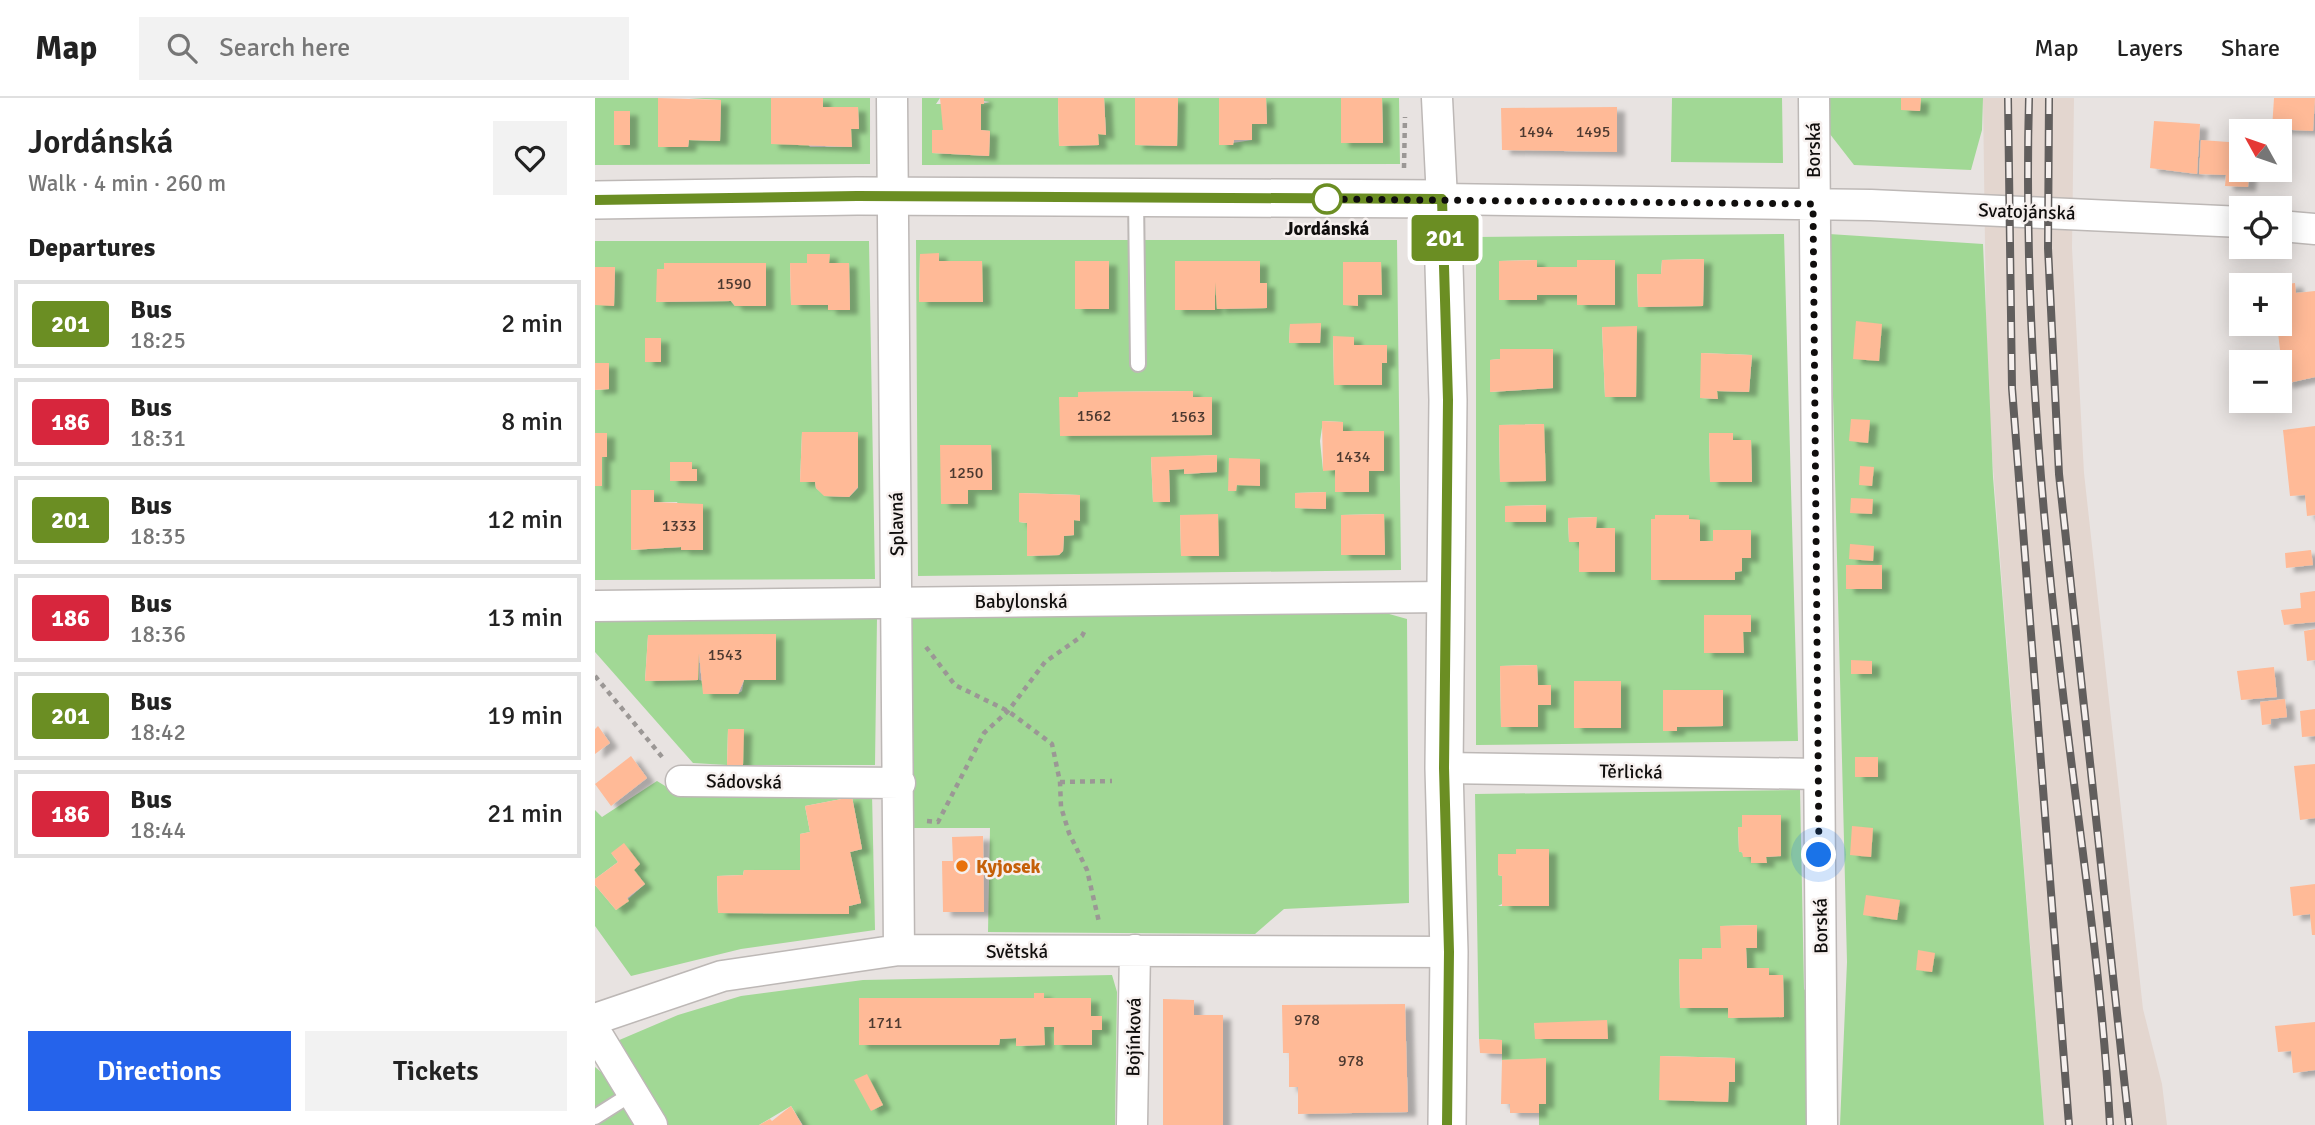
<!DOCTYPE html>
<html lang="en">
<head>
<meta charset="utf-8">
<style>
  body { margin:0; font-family:Signika,sans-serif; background:#f2f2f2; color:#222; height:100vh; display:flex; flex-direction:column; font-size:26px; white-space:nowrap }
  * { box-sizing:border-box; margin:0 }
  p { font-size:23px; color:#767676 }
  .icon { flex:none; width:38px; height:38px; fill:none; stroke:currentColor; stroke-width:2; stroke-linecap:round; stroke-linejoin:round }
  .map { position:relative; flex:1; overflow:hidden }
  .panel { display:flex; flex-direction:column; background:#fff; width:595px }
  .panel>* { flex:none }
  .badge { padding:0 14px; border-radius:5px; font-size:24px; line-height:46px }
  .needle { width:46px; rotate:310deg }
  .buttons { position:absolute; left:1634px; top:21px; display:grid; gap:14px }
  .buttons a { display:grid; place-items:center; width:63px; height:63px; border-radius:0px; background:#fff; box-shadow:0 4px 18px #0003; font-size:35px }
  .you { position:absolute; width:35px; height:35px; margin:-18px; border:5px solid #fff; border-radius:50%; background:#1a73e8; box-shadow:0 0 0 10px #1a73e833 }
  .map>.badge { position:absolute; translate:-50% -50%; box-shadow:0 0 0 4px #fff }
  h2 { padding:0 28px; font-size:26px; line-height:63px }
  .round { display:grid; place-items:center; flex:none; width:74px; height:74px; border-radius:0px; background:#f2f2f2 }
  .head { display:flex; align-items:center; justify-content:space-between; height:119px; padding:0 28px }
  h1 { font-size:33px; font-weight:600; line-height:52px }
  .primary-button { display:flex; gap:14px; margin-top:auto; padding:14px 28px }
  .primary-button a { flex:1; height:80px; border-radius:0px; background:#2563eb; color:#fff; font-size:28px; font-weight:600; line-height:80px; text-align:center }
  .primary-button a+a { background:#f2f2f2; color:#222 }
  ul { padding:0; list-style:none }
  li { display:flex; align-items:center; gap:21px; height:88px; margin:0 14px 10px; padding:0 14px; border:4px solid #e0e0e0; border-radius:0px }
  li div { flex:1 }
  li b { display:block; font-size:26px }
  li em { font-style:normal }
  li .badge { min-width:77px; font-weight:700; text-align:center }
  header { display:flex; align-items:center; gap:42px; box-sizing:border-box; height:98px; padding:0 35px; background:#fff; border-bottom:2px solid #e0e0e0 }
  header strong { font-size:33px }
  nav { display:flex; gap:38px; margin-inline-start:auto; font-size:24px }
  .search { width:490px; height:63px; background:#f2f2f2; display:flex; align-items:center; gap:18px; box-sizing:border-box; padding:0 24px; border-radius:0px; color:#767676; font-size:26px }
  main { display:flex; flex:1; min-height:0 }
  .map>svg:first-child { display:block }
  .built { fill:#e3d6cf }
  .green { fill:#a1d895; fill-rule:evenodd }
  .building { fill:#ffba97; filter:url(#shadow) }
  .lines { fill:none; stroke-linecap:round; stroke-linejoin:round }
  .service-casing { stroke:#bdb8b6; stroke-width:18 }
  .minor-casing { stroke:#bdb8b6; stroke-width:33 }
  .tertiary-casing { stroke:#bdb8b6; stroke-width:40 }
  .path { stroke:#9b9795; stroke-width:4.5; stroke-dasharray:5 5; stroke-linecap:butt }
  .service { stroke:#fff; stroke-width:14 }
  .minor { stroke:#fff; stroke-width:30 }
  .tertiary { stroke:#fff; stroke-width:37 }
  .rail-casing { stroke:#615e5d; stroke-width:8 }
  .rail { stroke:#f6f0ee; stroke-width:5; stroke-dasharray:16; stroke-linecap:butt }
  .line-casing { stroke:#fff; stroke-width:16 }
  .line { stroke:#6b8e23; stroke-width:10 }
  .walk { stroke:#100e0d; stroke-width:7; stroke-dasharray:0 12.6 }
  .stop-dot { fill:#fff; stroke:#6b8e23; stroke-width:3.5 }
  .food-dot { fill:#e8710a; stroke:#f6f0ee; stroke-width:2.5 }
  .labels { text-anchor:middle; stroke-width:5; stroke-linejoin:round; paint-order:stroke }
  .number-label { font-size:16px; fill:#4c3930 }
  .street-label { font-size:19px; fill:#100e0d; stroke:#f6f0ee }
  .stop-label { font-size:19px; font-weight:bold; fill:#100e0d; stroke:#f6f0ee }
  .food-label { font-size:19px; font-weight:bold; fill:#c56008; stroke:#f6f0ee; text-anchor:start }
</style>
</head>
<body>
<header>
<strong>Map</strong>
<div class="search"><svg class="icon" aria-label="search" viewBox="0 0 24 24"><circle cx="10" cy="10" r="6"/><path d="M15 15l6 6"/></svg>Search here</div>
<nav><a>Map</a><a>Layers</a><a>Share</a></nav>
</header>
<main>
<section class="panel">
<div class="head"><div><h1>Jordánská</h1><p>Walk · 4 min · 260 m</p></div><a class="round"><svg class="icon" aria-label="heart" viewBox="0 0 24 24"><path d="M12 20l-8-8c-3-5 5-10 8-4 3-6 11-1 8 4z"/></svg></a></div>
<h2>Departures</h2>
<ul>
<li><span class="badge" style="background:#6b8e23;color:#fff">201</span><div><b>Bus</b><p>18:25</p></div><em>2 min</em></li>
<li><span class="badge" style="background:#d7263d;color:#fff">186</span><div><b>Bus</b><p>18:31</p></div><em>8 min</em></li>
<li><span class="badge" style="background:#6b8e23;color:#fff">201</span><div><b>Bus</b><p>18:35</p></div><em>12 min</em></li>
<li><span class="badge" style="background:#d7263d;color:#fff">186</span><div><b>Bus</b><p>18:36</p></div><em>13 min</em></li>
<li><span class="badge" style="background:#6b8e23;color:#fff">201</span><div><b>Bus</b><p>18:42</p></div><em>19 min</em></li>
<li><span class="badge" style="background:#d7263d;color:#fff">186</span><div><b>Bus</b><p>18:44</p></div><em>21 min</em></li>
</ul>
<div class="primary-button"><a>Directions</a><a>Tickets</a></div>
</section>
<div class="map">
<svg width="1720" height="1027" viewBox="0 0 1720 1027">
  <defs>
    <filter id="shadow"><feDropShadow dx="8" dy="4.5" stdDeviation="2" flood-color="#0004"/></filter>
  </defs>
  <rect width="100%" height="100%" fill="#e8e3e1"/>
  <!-- built -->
  <path class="built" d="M1388 0H1479L1477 150 1489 375 1548 911 1567 986 1572 1027H1449L1392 291Z"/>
  <!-- green -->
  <path class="green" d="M0 0H63V49H93L94 42 125 43 126 2 94 0H176L215 49H256V31L264 30 263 10 228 9V0H275V66L0 67ZM20 13H35V47L19 46Z
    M327 0H345L341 6H348V32L337 33V55L394 58 395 33 386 32V6L395 4 389 3V0H463L464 48 503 47V36H511L509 0H540V47L582 48 583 0H624L625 47 657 42V26L672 25 671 0H746L788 44 787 0H804L805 66 327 67Z
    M1077 0H1187L1188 65 1076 64Z
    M1231 0H1306V11L1324 13 1326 0H1388L1387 32 1376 72 1259 67 1231 31Z
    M1189 136 1203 643 881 647V139ZM1109 161 1108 208 1043 209 1042 176H1066L1067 162ZM941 162 942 169H982V162H1019L1020 206 983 207 982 197H942V202H904V163ZM1007 229H1041V299H1010ZM905 251H958V290L895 294V262L905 261ZM1106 255 1157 257 1154 294 1122 293V301L1106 300ZM948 326H949L905 384 904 327ZM1114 335H1138V342L1156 343 1157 383H1115ZM951 407V424H911L910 408ZM1001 419V430H1020V473L984 474V444H974L973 420ZM1060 421 1105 422V443H1118V432H1155L1156 460H1147V473L1140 474V482H1056V422ZM1109 517H1155L1156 534H1148V555H1110ZM942 567 943 587H956V606L943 607V629H906L905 568ZM979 583H1025L1026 630H979ZM1068 592H1128V628L1082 629 1081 633H1068Z
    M1234 136 1388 146 1398 379 1449 1027H1245L1252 864Z
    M321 142H802L806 472 323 478ZM325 156 344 163H387V203L324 204ZM480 163H514V210ZM580 163 620 164V212H580ZM665 163V185H672V210L622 211 621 164ZM749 164H786V197H763V207H748ZM695 226H726L725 245H694ZM738 239H758L759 247H792L791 265H787V287H739ZM598 293V299H617V337H560L483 299 484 294ZM728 323 748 324V333H789V373H774V394H740V372H728L725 343ZM345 347H396L397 391 373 392ZM622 357V374L589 376V371L574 372 575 404H558L556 360ZM731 394V411L700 410V395ZM425 395 485 397V422H479V437L469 438 468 453 464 457 432 458V425L424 424ZM788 416 790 457H747L746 417ZM585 417H623V457L586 458Z
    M0 143H274L280 481 0 482V388L7 359 12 358V335H0V292L14 291V265H0V207H19L20 169H0ZM212 156H234V165H254L255 212 233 207H196L195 166 212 165ZM69 171 170 208H140L136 203 62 204V172ZM207 334H263V390L254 399 230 398 221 390 220 384H205ZM59 392V404H82L107 452H86V449L36 452V393Z
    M321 512H780L812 521 814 805 689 811 660 836 393 834 395 730H316L311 523Z
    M282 520 280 667H148V631H133L132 667 98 665 0 554V522ZM104 537 181 582H149L147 593 143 596H108V583L104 582ZM53 538H103V582L50 583Z
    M62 683 75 691 103 698 277 696 280 832 146 851 36 878 0 828V787L21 812 50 786 16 755 23 764 0 781V712L7 719ZM257 699 267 751 255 754 266 805 254 808V816L123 815 122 778 148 777 149 772H205V736L215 734 210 708Z
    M1205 692 1209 891 1217 901 1211 1027H944V1006L951 1005V961L907 962V942L884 941 880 696ZM1147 717H1186V758L1171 759V765H1156V759L1144 753 1143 729H1147ZM921 751H954V808H903L907 806V778L903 777V756H921ZM1162 827V850H1151L1152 870H1173L1174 877H1188L1189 918 1134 920 1133 910H1085L1084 862 1107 861V850H1126V828ZM939 925 1013 941H941ZM1066 958 1140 960V984H1134L1133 1003 1065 1002Z
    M517 877 522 894 520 1027H208L196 1008 164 1027H72L22 943 83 917 146 898 268 882ZM439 895H449V900H496V918H507V931L497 932 496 947H459V929H449V947L421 948V940L405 941 404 947H264V900H439Z
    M0 969 18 984 44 1027H0Z"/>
  <!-- building -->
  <path class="building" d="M63 0 126 2 125 43 94 42 93 49H63Z
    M176 0H228V9H263L264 31H256L257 49 176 46Z
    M345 0H389V6H386V32L395 33 394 58 337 55V32H348Z
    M463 0H509L511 37 503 36 504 47 464 48Z
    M540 0H583L582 48 540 47Z
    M624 0H671L672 26H657V42H639L638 47H624Z
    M746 0H787L788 45H746Z
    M1306 0H1326L1325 13 1306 12Z
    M1679 0H1720L1718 33 1677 31Z
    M1022 9V54L907 52 906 10Z
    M19 13H35V47H19Z
    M1559 23 1605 26 1602 76 1555 70Z
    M1606 42 1647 45V72H1658L1654 75 1653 89 1630 88 1631 77 1604 76Z
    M344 155V163H387L388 204H324L325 156Z
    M212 156H235L234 165H254L255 212H233V207H196L195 165H212Z
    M1109 161 1108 208 1043 209 1042 176H1066L1067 162Z
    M942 162V169H982V162H1020V207H982V197H942V202H904V163Z
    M480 163H514V211H480Z
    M580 163H665V185H672V210L622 211 620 184V212H580Z
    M748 164H786L787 197H763V208L748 207Z
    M69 165H171V208H140L136 203 61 204 62 171H69Z
    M0 169H20L19 208 0 207Z
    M1700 185 1701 195 1720 193V279L1689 286 1682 226H1685V187Z
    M1261 223 1287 226 1284 263 1258 261Z
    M726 225 725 245H694L695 226Z
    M1042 228 1041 299H1010L1007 229Z
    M738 238 759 239V247H792V265H787V287H739Z
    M50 240H66V264H50Z
    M905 251H958V290L895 294V262L905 261Z
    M1106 255 1157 257 1154 294 1122 293 1123 301 1105 300Z
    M0 265H14V291L0 292Z
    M598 293V299H617V337L465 338 464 299H483V294Z
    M1256 321 1275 322 1273 345 1254 343Z
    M727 323 748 324V333H789V373H774V394H740V372L728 373Z
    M949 326 951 383 905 384 904 327Z
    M1720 328V417L1712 418 1710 397 1695 398 1688 332Z
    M207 334H263V389L254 399 229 398 221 390 220 384H205Z
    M0 335H12V359H7V388H0Z
    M1114 335H1138V342H1156L1157 384H1115Z
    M345 347H396L397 392H373V406H346Z
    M622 357V374L589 376V371L574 372 575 404H558L556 359Z
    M634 360 665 361V388L642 387 641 393H633Z
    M75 364H97V371H102V383H75Z
    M1265 368 1279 369 1277 388 1264 387Z
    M36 392H59V404L108 406V452H86V449L36 452Z
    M731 394V411L700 410V395Z
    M424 395 485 397V423L479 422V437L469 438 468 453 464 457 432 458V425L424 424Z
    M1256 400 1278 401 1277 416 1255 415Z
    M951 407V424H910V408Z
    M623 416 624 458H586L585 417Z
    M789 416 790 457H746V417Z
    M1060 417H1094V421L1105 422V443H1118V432H1156V460H1147V473L1140 474V482H1056V421H1060Z
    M1002 419 1001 430H1020V474H984V444H974L973 420Z
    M1255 446 1279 448 1278 463 1254 461Z
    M1716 452 1718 467 1691 470 1690 455Z
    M1251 467H1287V491H1251Z
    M1720 493V524L1689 527 1686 512 1706 510 1705 495Z
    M1109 517H1156V534H1148L1149 555H1109Z
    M1720 531V562L1712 563 1709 533Z
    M181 536V582H149L143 596H108L104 555 103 582 50 583 53 537Z
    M1256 562 1277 563V576H1256Z
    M942 567 943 587H956V607H943V629H906L905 568Z
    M1679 569 1682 599 1646 602 1642 573Z
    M979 583H1026V630H979Z
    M1068 592H1128V628L1082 629V633H1068Z
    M1690 601 1692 619 1676 621V626L1667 627 1665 604Z
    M1720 611V638L1707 639 1705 613Z
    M3 628 15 645 0 656V631Z
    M133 631H149L148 667H132Z
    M36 658 52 680 16 708 0 686Z
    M1260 659H1283V679H1260Z
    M1720 666V720L1705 722 1699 668Z
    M257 699 267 751 255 754 266 805 254 808V816L123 815 122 778 148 777 149 772H205V736L215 734 210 708Z
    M1147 717H1186V758L1171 759 1172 765H1156V759H1148L1147 754H1144L1143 729H1147Z
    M1257 728 1278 730 1276 759 1255 757Z
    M388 738 389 814H348L347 763H358L357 739Z
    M29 745 45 766 39 772 50 786 32 800 34 803 21 812 0 787V781L23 764 16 755Z
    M921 751H954V808H907V778L903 777V756H921Z
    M1720 786V837H1717L1715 816 1698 818 1695 789Z
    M1271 797 1305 802 1302 822 1268 817Z
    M1162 827V850H1151L1152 870H1174V877H1188L1189 919 1133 920V910H1085L1084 861H1107V850H1126L1125 828Z
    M1323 852 1340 855 1337 874 1321 872Z
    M439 895H449V900H496V918H507V932H497V947H459V929H449L450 947 421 948V940L405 941 404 947H264V900H439Z
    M568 901 599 902V917H628V1027H568Z
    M810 906 813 1014 703 1016V989H694V955H688L687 907Z
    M1012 922 1013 941H940L939 925Z
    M1720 924V972L1698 975 1696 953 1683 954 1680 928Z
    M884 941 907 942V956L885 955Z
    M1065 958 1140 960V984H1134L1133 1004 1064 1002Z
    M951 960V1006H944V1015H915V1006H906L907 962Z
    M272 976 288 1007 276 1013 259 982Z
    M196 1008 207 1027H164L175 1021 177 1023Z"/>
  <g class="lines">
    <!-- service casing -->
    <g class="service-casing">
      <path id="service" d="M541 99 543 266
        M0 1019 38 995"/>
    </g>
    <!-- minor casing -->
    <g class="minor-casing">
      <path id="minor" d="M297 0 304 852
        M842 0 847 101 1276 107 1647 124
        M1219 0 1227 1027
        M1685 128 1720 131
        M0 508 852 499
        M849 670 1223 676
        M86 683 305 685
        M0 921 127 878 304 852 854 854
        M0 933 57 1027
        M537 1027 540 852"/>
    </g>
    <!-- tertiary casing -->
    <g class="tertiary-casing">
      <path id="tertiary" d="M0 102 262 98 847 101 853 302 849 670 854 854 852 1027"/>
    </g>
    <!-- path -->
    <path class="path" d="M809 70 810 19
      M331 549 360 587 413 613 457 646 465 684 466 709 474 735 492 772 504 824
      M0 578 68 660
      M465 684 517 683
      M332 723 343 724 389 635 413 613 450 564 487 538 490 532"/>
    <!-- service -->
    <use href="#service" class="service"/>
    <!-- minor -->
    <use href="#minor" class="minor"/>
    <!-- tertiary -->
    <use href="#tertiary" class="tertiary"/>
    <!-- rail casing -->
    <g class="rail-casing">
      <path id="rail" d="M1413 0 1417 290 1474 1027
        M1434 0C1429 191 1443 380 1465 570 1482 722 1507 874 1515 1027
        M1454 0 1453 150 1464 376 1534 1027"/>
    </g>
    <!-- rail -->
    <use href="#rail" class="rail"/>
  </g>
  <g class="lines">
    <!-- line casing -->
    <g class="line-casing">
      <path id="line" d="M0 102 262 98 847 101 853 302 849 670 854 854 852 1027"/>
    </g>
    <!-- line -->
    <use href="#line" class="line"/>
    <!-- walk -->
    <path class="walk" d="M732 101H728L1218 106 1224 757"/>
  </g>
  <!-- markers -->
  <circle class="stop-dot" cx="732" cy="101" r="14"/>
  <circle class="food-dot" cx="367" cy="768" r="7"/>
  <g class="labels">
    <!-- number labels -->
    <g class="number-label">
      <text x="941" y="39">1494</text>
      <text x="998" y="39">1495</text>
      <text x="139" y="191">1590</text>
      <text x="499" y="323">1562</text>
      <text x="593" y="324">1563</text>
      <text x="758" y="364">1434</text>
      <text x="371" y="380">1250</text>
      <text x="84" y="433">1333</text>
      <text x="130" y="562">1543</text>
      <text x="712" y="927">978</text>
      <text x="290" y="930">1711</text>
      <text x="756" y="968">978</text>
    </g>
    <!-- street labels -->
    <g class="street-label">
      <text transform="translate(1218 52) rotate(-90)" y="7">Borská</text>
      <text transform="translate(1432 113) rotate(2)" y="7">Svatojánská</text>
      <text transform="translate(301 426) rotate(-91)" y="7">Splavná</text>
      <text x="426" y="510">Babylonská</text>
      <text transform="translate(1036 673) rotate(1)" y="7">Těrlická</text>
      <text transform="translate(149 683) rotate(1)" y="7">Sádovská</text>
      <text transform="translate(1225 828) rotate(-91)" y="7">Borská</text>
      <text x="422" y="860">Světská</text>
      <text transform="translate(538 939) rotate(-89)" y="7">Bojínková</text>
    </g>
    <!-- stop labels -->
    <g class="stop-label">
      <text x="732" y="137">Jordánská</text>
    </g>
    <!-- food labels -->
    <g class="food-label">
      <text x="381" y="775">Kyjosek</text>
    </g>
  </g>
</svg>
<div class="buttons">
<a><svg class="needle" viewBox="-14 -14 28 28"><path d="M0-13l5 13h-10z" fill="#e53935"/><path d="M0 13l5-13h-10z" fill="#767676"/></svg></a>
<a><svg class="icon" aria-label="locate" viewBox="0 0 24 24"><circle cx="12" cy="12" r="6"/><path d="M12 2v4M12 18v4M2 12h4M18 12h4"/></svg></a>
<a>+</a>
<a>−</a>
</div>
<div class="you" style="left:1224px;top:757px"></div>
<b class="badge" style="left:850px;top:140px;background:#6b8e23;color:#fff">201</b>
</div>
</main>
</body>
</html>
